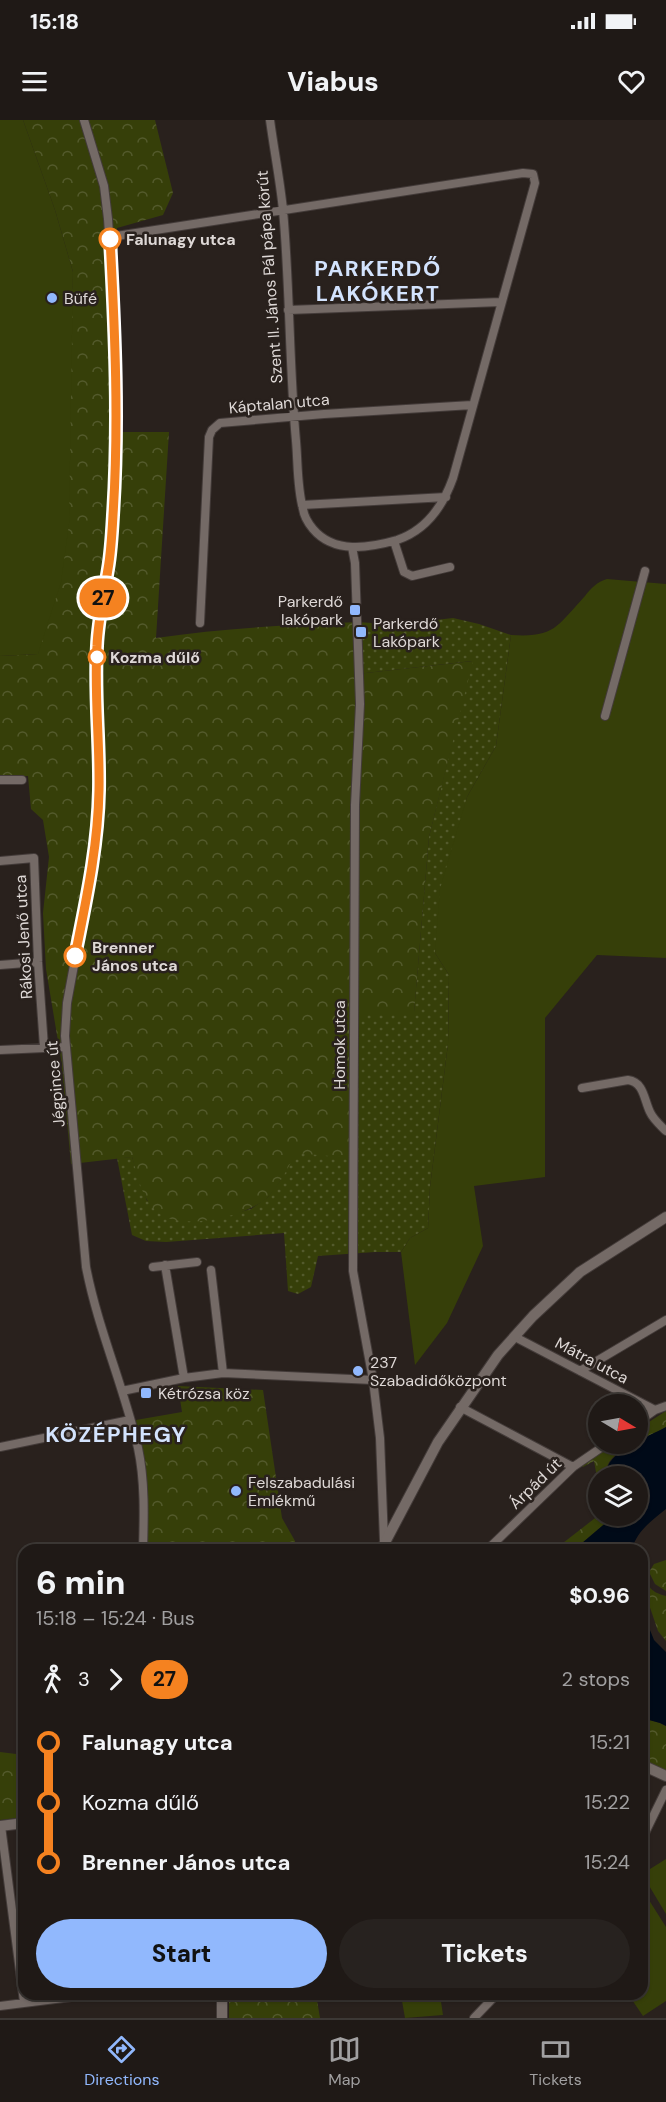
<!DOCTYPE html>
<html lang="en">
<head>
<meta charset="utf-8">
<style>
  body { margin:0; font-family:"DM Sans",sans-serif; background:#27221f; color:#f1f3f6; height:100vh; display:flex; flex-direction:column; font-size:22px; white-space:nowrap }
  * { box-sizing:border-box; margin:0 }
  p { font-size:20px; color:#a1a0a1 }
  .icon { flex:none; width:33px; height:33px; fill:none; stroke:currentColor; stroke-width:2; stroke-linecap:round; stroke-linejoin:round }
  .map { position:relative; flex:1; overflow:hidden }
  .panel { position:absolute; left:18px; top:1424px; width:630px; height:456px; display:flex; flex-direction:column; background:#1f1916; border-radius:18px; box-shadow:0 2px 4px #0004,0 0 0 2px #3c3835 }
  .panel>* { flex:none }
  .badge { padding:0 12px; border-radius:20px; font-size:21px; line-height:39px }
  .needle { width:39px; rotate:100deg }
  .controls { position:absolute; left:588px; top:1274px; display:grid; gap:12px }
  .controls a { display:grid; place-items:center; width:60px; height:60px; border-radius:50%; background:#1f1916; box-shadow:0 2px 4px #0004,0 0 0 2px #3c3835; font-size:30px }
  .map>.badge { position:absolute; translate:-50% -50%; box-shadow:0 0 0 3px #fff }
  .legs { display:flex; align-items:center; gap:9px; height:66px; padding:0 18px; font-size:20px }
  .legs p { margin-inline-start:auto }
  .head { display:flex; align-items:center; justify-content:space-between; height:102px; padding:0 18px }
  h1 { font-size:33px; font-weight:800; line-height:45px }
  .action { display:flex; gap:12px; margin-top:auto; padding:12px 18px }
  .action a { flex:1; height:69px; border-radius:36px; background:#91b8fd; color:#111; font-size:24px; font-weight:800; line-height:69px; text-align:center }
  .action a+a { background:#27221f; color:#f1f3f6 }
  ul { padding:0 18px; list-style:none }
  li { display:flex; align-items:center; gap:21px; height:60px; font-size:22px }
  li i { display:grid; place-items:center; width:9px; height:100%; margin:0 8px; background:currentColor }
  li i::after { content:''; width:15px; height:15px; margin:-8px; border:4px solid; border-radius:50%; background:#1f1916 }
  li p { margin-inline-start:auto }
  li:first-child i { background:linear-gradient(#0000 50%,currentColor 0) }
  li:last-child i { background:linear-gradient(currentColor 50%,#0000 0) }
  .status { display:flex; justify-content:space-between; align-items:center; height:42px; padding:0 30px; background:#1f1916; direction:ltr }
  .status svg { height:16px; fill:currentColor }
  header { display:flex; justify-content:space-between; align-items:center; height:78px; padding:0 18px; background:#1f1916; font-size:27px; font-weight:800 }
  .menu { display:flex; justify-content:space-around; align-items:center; height:84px; border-top:2px solid #3c3835; background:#1f1916; font-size:16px; color:#a1a0a1 }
  .menu a { display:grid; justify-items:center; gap:3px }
  .menu .on { color:#91b8fd }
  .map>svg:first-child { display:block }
  .grass { fill:url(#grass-dots) }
  .forest { fill:url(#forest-crowns) }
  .garden { fill:#363f09 }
  .water { fill:#000a18 }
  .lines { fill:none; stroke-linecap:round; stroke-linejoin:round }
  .minor-casing { stroke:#433b39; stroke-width:10 }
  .tertiary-casing { stroke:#433b39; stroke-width:12 }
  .minor { stroke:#746a66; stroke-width:8 }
  .tertiary { stroke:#746a66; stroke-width:10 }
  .line-1-casing { stroke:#fff; stroke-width:14 }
  .line-1 { stroke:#f58220; stroke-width:9 }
  .stop-1-dot { fill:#fff; stroke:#f58220; stroke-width:3 }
  .poi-dot { fill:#91b8fd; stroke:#29211d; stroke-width:2 }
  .labels { text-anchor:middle; stroke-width:5; stroke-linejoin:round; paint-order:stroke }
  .stop-label { font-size:16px; font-weight:bold; fill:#ded8d6; stroke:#29211d; text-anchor:start }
  .street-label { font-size:16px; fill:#ded8d6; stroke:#29211d }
  .poi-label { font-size:16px; fill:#ded8d6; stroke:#29211d; text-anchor:start }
  .district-label { font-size:22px; font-weight:bold; letter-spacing:1.5px; fill:#d3e3fd; stroke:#29211d }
</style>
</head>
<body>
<div class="status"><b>15:18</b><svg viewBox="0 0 49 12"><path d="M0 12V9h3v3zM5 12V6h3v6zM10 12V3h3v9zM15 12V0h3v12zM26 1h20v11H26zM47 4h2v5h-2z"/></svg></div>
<header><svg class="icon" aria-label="menu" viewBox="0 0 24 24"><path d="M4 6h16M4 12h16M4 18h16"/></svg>Viabus<svg class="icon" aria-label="heart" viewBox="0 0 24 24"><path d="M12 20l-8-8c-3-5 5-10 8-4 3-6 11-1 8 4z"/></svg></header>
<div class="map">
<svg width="666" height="1898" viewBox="0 0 666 1898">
  <defs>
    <pattern id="grass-dots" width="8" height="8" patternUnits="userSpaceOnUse" patternTransform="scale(1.5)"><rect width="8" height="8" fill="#363f09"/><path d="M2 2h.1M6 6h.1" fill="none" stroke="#535a2c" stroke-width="1.8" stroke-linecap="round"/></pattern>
    <pattern id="forest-crowns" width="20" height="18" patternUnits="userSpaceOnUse" patternTransform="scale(1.5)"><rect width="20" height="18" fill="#363f09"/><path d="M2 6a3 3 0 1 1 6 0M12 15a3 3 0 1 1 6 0" fill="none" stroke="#535a2c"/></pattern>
  </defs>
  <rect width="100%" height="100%" fill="#29211d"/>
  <!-- grass -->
  <path class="grass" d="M453 498 479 504 511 515 496 626 467 677 435 833 449 855 448 924 430 1067 428 1108 410 1118 401 1132H375L318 1136 311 1167 298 1174 288 1171 284 1113 166 1122 146 1121 132 1115 117 1038 132 1037 147 1081 218 1098 251 1089 268 1077 280 1061 295 1033 353 893 414 892 429 717 472 541 357 554 358 502C390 505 421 502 453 498Z"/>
  <!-- forest -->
  <path class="forest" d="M23 0H155L173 73 163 95 117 108 121 312H169L156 518C223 508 290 505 358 502L357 554 473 541 429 717 414 893H354L352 1038 296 1033C288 1048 280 1064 269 1076 250 1096 183 1111 160 1094 142 1082 138 1056 132 1037L71 1044 61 939 46 849 43 793 49 737 43 700 31 689 28 656H0V536L38 534 71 212 73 152 55 90Z
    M178 1266 263 1270 282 1398 295 1421V1429H147L142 1345 136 1300 182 1292Z
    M666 1291V1307L638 1322V1309Z
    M614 1323H636C622 1331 605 1337 606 1356H598V1363L594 1341 583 1347 580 1344Z
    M599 1395H615L575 1429 554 1430Z
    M642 1437 648 1442C645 1460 645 1471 666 1476V1521L658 1511 642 1464Z
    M666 1440V1471L655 1464 649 1452 654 1444Z
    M642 1598 660 1603 666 1606V1652L642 1641Z
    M0 1632 24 1635V1697L0 1700Z
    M229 1874H316L320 1898H229Z"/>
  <!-- garden -->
  <path class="garden" d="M0 0H23L55 90 73 152 69 404 61 462 38 534 0 536Z
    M607 459 666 464V838L597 835 545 898V1057L474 1066 483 1126 447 1203 415 1245 401 1132 410 1118 428 1108 430 1067 448 924 449 855 435 833 440 769 467 677 496 626 511 515C555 518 557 506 585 476 591 468 597 462 607 459Z
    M666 1739V1794L642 1754Z
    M642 1769 666 1807V1881L643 1896 628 1874H642Z
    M440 1875 443 1895 405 1898 402 1881Z"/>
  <!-- water -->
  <path class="water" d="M666 1307V1389C651 1401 637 1411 632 1429H575L615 1395H638V1356H606C604 1332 648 1317 666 1307Z
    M642 1490 654 1520 666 1532V1606L660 1603 642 1598Z"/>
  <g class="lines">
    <!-- minor casing -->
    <g class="minor-casing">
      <path id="minor" d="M84 0 104 66 108 99 113 171 116 341 108 448 100 490 96 528 99 669 97 705 89 764 67 883 65 916 86 1147C98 1209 124 1267 138 1328 145 1361 144 1396 143 1430
        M110 117 523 53 533 54 535 63 453 358C443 386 427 410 397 420 369 428 334 434 313 409 308 403 304 396 303 389 297 367 298 343 296 321 289 244 290 167 283 90 280 60 274 30 270 0
        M288 190 501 182
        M302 385 446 377
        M394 421 404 452 412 456 450 447
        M352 427 355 443 360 584 355 685 353 1151 373 1260 380 1318 384 1421
        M200 503 209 317 212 310 220 303 324 294 472 285
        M605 596 645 451
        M0 660H22
        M0 741 34 738 38 842 44 927
        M0 845 38 842
        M0 930 66 927
        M582 968 628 960C644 962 644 980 650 992 653 999 660 1005 666 1011
        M165 1145 184 1258
        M153 1147 197 1142
        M211 1150 223 1253
        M515 1217 655 1290
        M580 1251 666 1200
        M122 1271 184 1258 223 1253 373 1260
        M460 1287 573 1347
        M638 1302 655 1290 666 1286
        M0 1327 130 1300
        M487 1430 573 1347 608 1323
        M1 1706 24 1882
        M642 1719 666 1670
        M0 1886 95 1874
        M474 1898 497 1874"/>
    </g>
    <!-- tertiary casing -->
    <g class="tertiary-casing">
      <path id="tertiary" d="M381 1430 438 1322 498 1235 533 1196 580 1152 666 1097
        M642 1645 666 1656
        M0 1706 24 1703
        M222 1898V1874"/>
    </g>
    <!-- minor -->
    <use href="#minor" class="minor"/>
    <!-- tertiary -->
    <use href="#tertiary" class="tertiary"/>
  </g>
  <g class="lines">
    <!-- line-1 casing -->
    <g class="line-1-casing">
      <path id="line-1" d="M75 836C86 781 98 727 99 670 100 622 94 574 97 526 98 500 104 475 108 449 111 432 112 413 113 395 119 304 115 211 110 119"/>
    </g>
    <!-- line-1 -->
    <use href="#line-1" class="line-1"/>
  </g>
  <!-- markers -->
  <g class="stop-1-dot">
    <circle cx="110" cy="119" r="10"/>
    <circle cx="97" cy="537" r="8"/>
    <circle cx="75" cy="836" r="10"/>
  </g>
  <g class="poi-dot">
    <circle cx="52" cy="178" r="6"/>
    <rect x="349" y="484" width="12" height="12" rx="3"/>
    <rect x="355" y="506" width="12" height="12" rx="3"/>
    <circle cx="358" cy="1251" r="6"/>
    <rect x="140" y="1267" width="12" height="12" rx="3"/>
    <circle cx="236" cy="1371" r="6"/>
  </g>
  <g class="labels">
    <!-- stop labels -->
    <g class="stop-label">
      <text x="126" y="125">Falunagy utca</text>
      <text x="110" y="543">Kozma dűlő</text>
      <text x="92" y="833">Brenner<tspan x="92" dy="18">János utca</tspan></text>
    </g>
    <!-- street labels -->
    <g class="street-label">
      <text transform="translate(269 157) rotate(-94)" y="6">Szent II. János Pál pápa körút</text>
      <text transform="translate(279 283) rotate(-5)" y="6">Káptalan utca</text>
      <text transform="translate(23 817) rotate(-93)" y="6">Rákosi Jenő utca</text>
      <text transform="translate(339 925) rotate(-90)" y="6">Homok utca</text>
      <text transform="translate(55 964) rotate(-95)" y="6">Jégpince út</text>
      <text transform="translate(592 1240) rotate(28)" y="6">Mátra utca</text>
      <text transform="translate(535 1363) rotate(-44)" y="6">Árpád út</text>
    </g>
    <!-- poi labels -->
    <g class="poi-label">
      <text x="64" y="184">Büfé</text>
      <text x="343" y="487" text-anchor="end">Parkerdő<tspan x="343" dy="18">lakópark</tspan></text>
      <text x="373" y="509">Parkerdő<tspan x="373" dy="18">Lakópark</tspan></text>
      <text x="370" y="1248">237<tspan x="370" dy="18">Szabadidőközpont</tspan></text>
      <text x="158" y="1279">Kétrózsa köz</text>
      <text x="248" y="1368">Felszabadulási<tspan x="248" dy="18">Emlékmű</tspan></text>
    </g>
    <!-- district labels -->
    <g class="district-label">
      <text x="378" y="156">PARKERDŐ<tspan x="378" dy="25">LAKÓKERT</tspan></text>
      <text x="116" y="1322">KÖZÉPHEGY</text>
    </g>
  </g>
</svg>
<div class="controls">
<a><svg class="needle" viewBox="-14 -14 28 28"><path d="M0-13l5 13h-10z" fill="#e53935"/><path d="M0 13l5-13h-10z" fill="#a1a0a1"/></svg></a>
<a><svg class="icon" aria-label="layers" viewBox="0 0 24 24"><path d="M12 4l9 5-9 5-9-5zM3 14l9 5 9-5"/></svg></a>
</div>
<b class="badge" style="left:103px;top:478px;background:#f58220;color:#111">27</b>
<section class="panel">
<div class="head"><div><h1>6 min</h1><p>15:18 – 15:24 · Bus</p></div><b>$0.96</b></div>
<div class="legs"><svg class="icon" aria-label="walk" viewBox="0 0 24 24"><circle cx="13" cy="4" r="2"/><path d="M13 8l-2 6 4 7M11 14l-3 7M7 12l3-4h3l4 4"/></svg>3<svg class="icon" aria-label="forward" viewBox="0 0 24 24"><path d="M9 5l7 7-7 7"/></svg><b class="badge" style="background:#f58220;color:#111">27</b><p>2 stops</p></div>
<ul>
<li><i style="color:#f58220"></i><b>Falunagy utca</b><p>15:21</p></li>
<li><i style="color:#f58220"></i><span>Kozma dűlő</span><p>15:22</p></li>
<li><i style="color:#f58220"></i><b>Brenner János utca</b><p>15:24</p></li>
</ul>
<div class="action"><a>Start</a><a>Tickets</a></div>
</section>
</div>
<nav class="menu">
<a class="on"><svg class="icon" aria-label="directions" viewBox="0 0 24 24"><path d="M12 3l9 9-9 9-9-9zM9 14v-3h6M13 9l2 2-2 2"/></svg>Directions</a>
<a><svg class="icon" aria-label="map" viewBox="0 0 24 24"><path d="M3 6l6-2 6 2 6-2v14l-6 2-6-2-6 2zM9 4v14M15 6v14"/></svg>Map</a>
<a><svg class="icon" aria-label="tickets" viewBox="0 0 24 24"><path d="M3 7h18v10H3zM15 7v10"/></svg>Tickets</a>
</nav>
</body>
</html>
